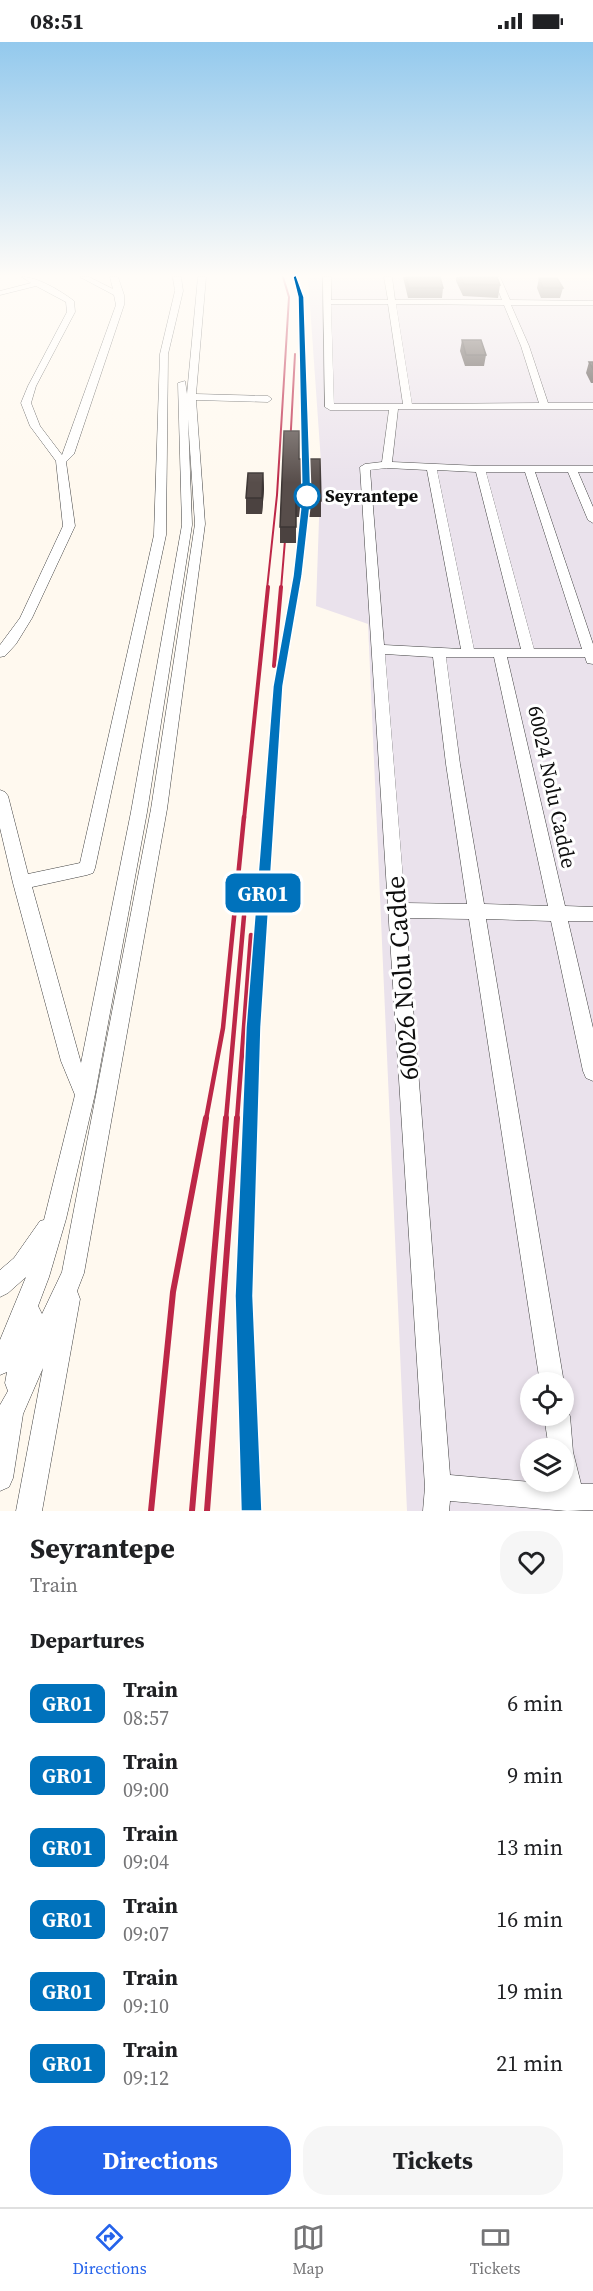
<!DOCTYPE html>
<html lang="en">
<head>
<meta charset="utf-8">
<style>
  body { margin:0; font-family:"Source Serif 4",serif; background:#f6f6f6; color:#202124; height:100vh; display:flex; flex-direction:column; font-size:22px; white-space:nowrap }
  * { box-sizing:border-box; margin:0 }
  p { font-size:20px; color:#757577 }
  .icon { flex:none; width:33px; height:33px; fill:none; stroke:currentColor; stroke-width:2; stroke-linecap:round; stroke-linejoin:round }
  .map { position:relative; height:1469px; overflow:hidden }
  .panel { display:flex; flex-direction:column; background:#fff; flex:1 }
  .panel>* { flex:none }
  .badge { padding:0 12px; border-radius:9px; font-size:21px; line-height:39px }
  .fabs { position:absolute; left:520px; top:1330px; display:grid; gap:12px }
  .fabs a { display:grid; place-items:center; width:54px; height:54px; border-radius:50%; background:#fff; box-shadow:0 3px 9px #0003; font-size:30px }
  .map>.badge { position:absolute; translate:-50% -50%; box-shadow:0 0 0 3px #fff }
  h2 { padding:0 30px; font-size:22px; line-height:54px }
  .round { display:grid; place-items:center; flex:none; width:63px; height:63px; border-radius:24px; background:#f6f6f6 }
  .head { display:flex; align-items:center; justify-content:space-between; height:102px; padding:0 30px }
  h1 { font-size:28px; font-weight:700; line-height:45px }
  .primary-button { display:flex; gap:12px; margin-top:auto; padding:12px 30px }
  .primary-button a { flex:1; height:69px; border-radius:24px; background:#2563eb; color:#fff; font-size:24px; font-weight:700; line-height:69px; text-align:center }
  .primary-button a+a { background:#f6f6f6; color:#202124 }
  ul { padding:0; list-style:none }
  li { display:flex; align-items:center; gap:18px; height:72px; padding:0 30px }
  li div { flex:1 }
  li b { display:block; font-size:22px }
  li em { font-style:normal }
  li .badge { min-width:66px; font-weight:700; text-align:center }
  .status { display:flex; justify-content:space-between; align-items:center; height:42px; padding:0 30px; background:#fff; direction:ltr }
  .status svg { height:16px; fill:currentColor }
  .tab-bar { display:flex; justify-content:space-around; align-items:center; height:84px; border-top:2px solid #e0e0e0; background:#fff; font-size:16px; color:#757577 }
  .tab-bar a { display:grid; justify-items:center; gap:3px }
  .tab-bar .current { color:#2563eb }
  .map>svg:first-child { display:block }
  .industrial { fill:#eae2ec; fill-rule:evenodd }
  .lines { fill:none; stroke-linecap:round; stroke-linejoin:round }
  .minor-casing { stroke:#414141; stroke-width:1 }
  .minor { fill:#fff; fill-rule:evenodd }
  .rail-far3 { stroke:#bd2747; stroke-width:2 }
  .rail-far2 { stroke:#bd2747; stroke-width:4 }
  .rail-far1 { stroke:#bd2747; stroke-width:4.5 }
  .rail { stroke:#bd2747; stroke-width:6 }
  .wall { fill:#4b4240 }
  .shaded-wall { fill:#3d3634 }
  .building { fill:#574d4a; stroke:#3d3634; stroke-width:1.5 }
  .line { fill:#0072bc; stroke:#fff; stroke-width:1.5 }
  .stop-dot { fill:#fff; stroke:#0072bc; stroke-width:3 }
  .labels { text-anchor:middle; stroke-width:6; stroke-linejoin:round; paint-order:stroke }
  .far-stop-label { font-size:18px; font-weight:bold; fill:#0e0e0e; stroke:#fff; text-anchor:start }
  .street-label { font-size:21px; fill:#0e0e0e; stroke:#fff }
  .near-street-label { font-size:26px; fill:#0e0e0e; stroke:#fff }
</style>
</head>
<body>
<div class="status"><b>08:51</b><svg viewBox="0 0 49 12"><path d="M0 12V9h3v3zM5 12V6h3v6zM10 12V3h3v9zM15 12V0h3v12zM26 1h20v11H26zM47 4h2v5h-2z"/></svg></div>
<div class="map">
<svg width="593" height="1469" viewBox="0 0 593 1469">
  <rect width="100%" height="100%" fill="#fff9ef"/>
  <!-- industrial -->
  <path class="industrial" d="M308 235H593V1469H407L368 582 316 564 321 420ZM531 1341H564V1374H531ZM531 1407H564V1440H531Z"/>
  <g class="lines">
    <!-- minor casing -->
    <g class="minor-casing">
      <path id="minor" d="M22 235C38 235 61 249 74 259L75 270 36 344 31 361 40 384 62 413 116 263 114 253 80 235H89L113 247 110 235H118L124 253V263L74 412 66 420 75 484 32 576 16 602 5 614 0 615V603L20 576 63 484 56 419 30 384 21 361 28 344 67 270 66 260 36 244 0 253V249L31 241Z
        M173 235H181L183 249 168 312 166 493 95 826 93 831 87 833 32 845 81 1021 131 770 182 483 178 341 185 339 187 352 198 235H206L196 352 268 354 272 357 268 360 196 358 205 482 167 767 84 1231 77 1249 80 1257 42 1469H16L43 1326 23 1372 13 1436 9 1445 0 1449V1363L8 1349 5 1341 7 1330 0 1333V1298L26 1235 8 1251 0 1255V1228L14 1216 40 1179 44 1178 75 1053 61 1019 13 841 0 786V748L5 750 8 754 28 832 80 821 154 493 160 312 175 249ZM188 377 195 482 151 767 62 1230 42 1272 38 1264 49 1235 66 1177 95 1052 147 770 192 483Z
        M323 235H331V258H388L384 235H392L395 258H502L493 235H500L510 258 593 259V263H511L529 304 548 361H593V367H398L392 420 480 424H593V430H578L593 465V481L588 478 568 430H535L593 602V622L587 621 585 615H507L565 864 593 865V879H568L593 986V1039L586 1036 583 1029 551 879 486 877 564 1341V1342L540 1341 469 877 406 876 450 1433 531 1440H564V1407H549L544 1374H564V1364L570 1374 573 1410 581 1442H593V1468L567 1469 450 1459 449 1469H423L425 1445 360 425 365 422 382 420 389 368H330L325 365ZM331 262H388L403 362H334ZM396 262 504 263 521 304 539 361 412 362ZM387 426 427 428 461 607 384 603 370 428ZM437 428 476 430 521 607H474ZM486 430H525L582 607H534ZM385 612 433 615 446 722 467 862 405 861ZM446 615H494L548 864 484 862 460 722Z"/>
    </g>
    <!-- minor -->
    <use href="#minor" class="minor"/>
    <!-- rail-far3 -->
    <path class="rail-far3" d="M296 235 301 255 306 434
      M290 405 295 312
      M267 547 277 453 289 255 283 235
      M281 547 286 486
      M295 547 306 458"/>
    <!-- rail-far2 -->
    <path class="rail-far2" d="M274 624 281 545
      M244 777 268 545
      M268 777 278 644 295 545"/>
    <!-- rail-far1 -->
    <path class="rail-far1" d="M206 1077 223 986 244 775
      M226 1077 244 874
      M237 1077 251 893
      M250 1077 253 985 268 775"/>
    <!-- rail -->
    <path class="rail" d="M250 1076 244 1254 251 1469
      M151 1469 173 1250 206 1076
      M192 1469 226 1076
      M207 1469 237 1076"/>
  </g>
  <!-- wall -->
  <path class="wall" d="M403 235H440L443 246 442 256H408Z
    M456 235H497L500 243 498 256 463 254 456 239Z
    M539 236 563 246 560 256H541L537 246Z
    M462 298 486 313 484 324H465L460 309Z
    M589 320H593V341H591L586 331Z
    M299 417 321 459V475H296V501H280V485Z
    M263 431 264 447 262 472H246V456Z"/>
  <!-- shaded-wall -->
  <path class="shaded-wall" d="M263 431 264 447 262 472V456Z"/>
  <!-- building -->
  <path class="building" d="M406 235H440L443 246H409Z
    M461 235H497L500 243 464 242Z
    M539 236H557L563 246H543Z
    M462 298H481L486 313H466Z
    M589 320H593V327Z
    M284 389H299V417H320L321 459H296V485H280Z
    M248 431H263L262 456H246Z"/>
  <!-- sky -->
  <linearGradient id="sky" x2="0" y2="1"><stop stop-color="#93c9ed"/><stop offset="0.53" stop-color="#fffcf8"/><stop offset="1" stop-color="#fffcf8" stop-opacity="0"/></linearGradient>
  <rect width="593" height="441" fill="url(#sky)"/>
  <!-- line -->
  <path class="line" d="M296 233 304 255 311 455 302 534 283 644 261 985 253 1254 262 1469H241L235 1254 246 985 273 644 293 534 302 455 298 255 293 235Z"/>
  <!-- markers -->
  <circle class="stop-dot" cx="307" cy="454" r="12"/>
  <g class="labels">
    <!-- far-stop labels -->
    <g class="far-stop-label">
      <text x="325" y="460">Seyrantepe</text>
    </g>
    <!-- street labels -->
    <g class="street-label">
      <text transform="translate(552 745) rotate(78)" y="7">60024 Nolu Cadde</text>
    </g>
    <!-- near-street labels -->
    <g class="near-street-label">
      <text transform="translate(402 936) rotate(-94)" y="9">60026 Nolu Cadde</text>
    </g>
  </g>
</svg>
<div class="fabs">
<a><svg class="icon" aria-label="locate" viewBox="0 0 24 24"><circle cx="12" cy="12" r="6"/><path d="M12 2v4M12 18v4M2 12h4M18 12h4"/></svg></a>
<a><svg class="icon" aria-label="layers" viewBox="0 0 24 24"><path d="M12 4l9 5-9 5-9-5zM3 14l9 5 9-5"/></svg></a>
</div>
<b class="badge" style="left:263px;top:851px;background:#0072bc;color:#fff">GR01</b>
</div>
<section class="panel">
<div class="head"><div><h1>Seyrantepe</h1><p>Train</p></div><a class="round"><svg class="icon" aria-label="heart" viewBox="0 0 24 24"><path d="M12 20l-8-8c-3-5 5-10 8-4 3-6 11-1 8 4z"/></svg></a></div>
<h2>Departures</h2>
<ul>
<li><span class="badge" style="background:#0072bc;color:#fff">GR01</span><div><b>Train</b><p>08:57</p></div><em>6 min</em></li>
<li><span class="badge" style="background:#0072bc;color:#fff">GR01</span><div><b>Train</b><p>09:00</p></div><em>9 min</em></li>
<li><span class="badge" style="background:#0072bc;color:#fff">GR01</span><div><b>Train</b><p>09:04</p></div><em>13 min</em></li>
<li><span class="badge" style="background:#0072bc;color:#fff">GR01</span><div><b>Train</b><p>09:07</p></div><em>16 min</em></li>
<li><span class="badge" style="background:#0072bc;color:#fff">GR01</span><div><b>Train</b><p>09:10</p></div><em>19 min</em></li>
<li><span class="badge" style="background:#0072bc;color:#fff">GR01</span><div><b>Train</b><p>09:12</p></div><em>21 min</em></li>
</ul>
<div class="primary-button"><a>Directions</a><a>Tickets</a></div>
</section>
<nav class="tab-bar">
<a class="current"><svg class="icon" aria-label="directions" viewBox="0 0 24 24"><path d="M12 3l9 9-9 9-9-9zM9 14v-3h6M13 9l2 2-2 2"/></svg>Directions</a>
<a><svg class="icon" aria-label="map" viewBox="0 0 24 24"><path d="M3 6l6-2 6 2 6-2v14l-6 2-6-2-6 2zM9 4v14M15 6v14"/></svg>Map</a>
<a><svg class="icon" aria-label="tickets" viewBox="0 0 24 24"><path d="M3 7h18v10H3zM15 7v10"/></svg>Tickets</a>
</nav>
</body>
</html>
